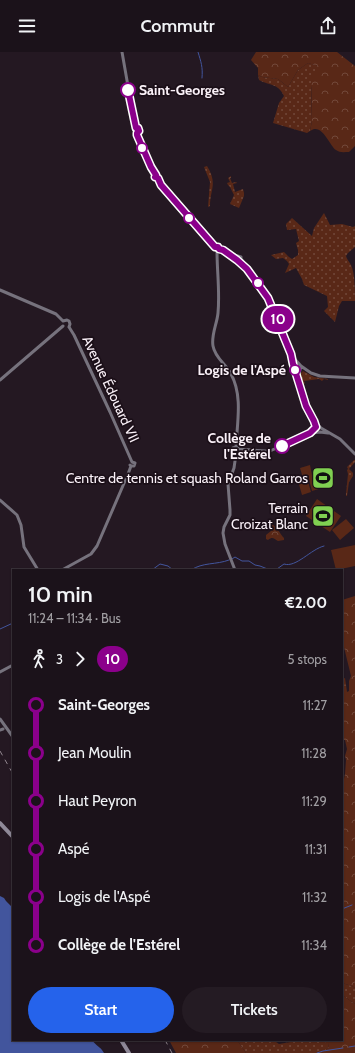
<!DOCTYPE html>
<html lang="en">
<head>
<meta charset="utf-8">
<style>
  body { margin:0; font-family:Cabin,sans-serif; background:#241b23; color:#f1f3f6; height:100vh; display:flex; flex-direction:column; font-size:15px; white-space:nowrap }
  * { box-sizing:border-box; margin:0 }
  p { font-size:13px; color:#a09ea2 }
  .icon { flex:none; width:22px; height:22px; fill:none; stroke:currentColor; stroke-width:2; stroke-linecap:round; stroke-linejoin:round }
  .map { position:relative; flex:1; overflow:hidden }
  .side { position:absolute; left:12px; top:517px; width:331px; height:472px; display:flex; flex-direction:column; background:#1b121a; border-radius:0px; box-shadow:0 1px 3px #0004,0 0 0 1px #393239 }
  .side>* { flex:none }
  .badge { padding:0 8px; border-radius:13px; font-size:14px; line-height:26px }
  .map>.badge { position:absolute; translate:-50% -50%; box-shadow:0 0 0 2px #fff }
  .legs { display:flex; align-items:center; gap:6px; height:44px; padding:0 16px; font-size:13px }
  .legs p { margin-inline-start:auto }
  .summary { display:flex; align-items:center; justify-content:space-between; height:68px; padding:0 16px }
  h1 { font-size:22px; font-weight:600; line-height:30px }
  .button { display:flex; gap:8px; margin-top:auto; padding:8px 16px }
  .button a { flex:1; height:46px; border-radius:24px; background:#2563eb; color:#fff; font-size:16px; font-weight:600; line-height:46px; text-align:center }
  .button a+a { background:#241b23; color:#f1f3f6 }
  ul { padding:0 16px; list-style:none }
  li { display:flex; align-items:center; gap:14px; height:48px; font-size:15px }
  li i { display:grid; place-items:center; width:6px; height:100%; margin:0 5px; background:currentColor }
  li i::after { content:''; width:10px; height:10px; margin:-5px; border:3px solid; border-radius:50%; background:#1b121a }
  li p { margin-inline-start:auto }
  li:first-child i { background:linear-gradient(#0000 50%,currentColor 0) }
  li:last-child i { background:linear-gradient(currentColor 50%,#0000 0) }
  header { display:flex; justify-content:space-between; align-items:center; height:52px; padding:0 16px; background:#1b121a; font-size:18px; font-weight:600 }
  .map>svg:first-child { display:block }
  .grass { fill:url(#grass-dots) }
  .forest { fill:url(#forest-crowns) }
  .park { fill:#592817 }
  .water { fill:#42559d }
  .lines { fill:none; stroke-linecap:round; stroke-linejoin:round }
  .stream { stroke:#42559d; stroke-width:1 }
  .secondary { stroke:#76727d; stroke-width:3 }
  .primary { stroke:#8f8998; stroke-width:4 }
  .rail { stroke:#91868f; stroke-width:1; stroke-dasharray:5 5; stroke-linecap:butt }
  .line-1-casing { stroke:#fff; stroke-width:9 }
  .line-1 { stroke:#8b008b; stroke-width:6 }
  .stop-1-dot { fill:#fff; stroke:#8b008b; stroke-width:2 }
  .labels { text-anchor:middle; stroke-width:3.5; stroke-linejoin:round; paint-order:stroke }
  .stop-label { font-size:14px; font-weight:bold; fill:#faf1f8; stroke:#1b0f18; text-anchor:end }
  .street-label { font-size:14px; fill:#faf1f8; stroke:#1b0f18 }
  .poi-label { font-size:14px; fill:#faf1f8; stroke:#1b0f18; text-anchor:end }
</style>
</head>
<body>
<header><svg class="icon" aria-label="menu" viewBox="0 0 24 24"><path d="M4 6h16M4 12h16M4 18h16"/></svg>Commutr<svg class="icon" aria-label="share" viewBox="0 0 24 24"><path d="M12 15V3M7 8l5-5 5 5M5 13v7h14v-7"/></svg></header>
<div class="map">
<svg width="355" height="1001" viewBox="0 0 355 1001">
  <defs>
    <pattern id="grass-dots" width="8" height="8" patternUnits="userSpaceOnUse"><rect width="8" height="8" fill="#592817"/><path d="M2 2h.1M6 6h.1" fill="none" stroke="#72483a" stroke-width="1.8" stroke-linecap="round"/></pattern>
    <pattern id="forest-crowns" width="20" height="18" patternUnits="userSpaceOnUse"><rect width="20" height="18" fill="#592817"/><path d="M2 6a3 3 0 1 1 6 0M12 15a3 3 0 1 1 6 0" fill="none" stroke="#72483a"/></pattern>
  </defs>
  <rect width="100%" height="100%" fill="#241822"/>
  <!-- grass -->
  <path class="grass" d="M308 11 319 14 311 36 312 69 310 79 307 81 273 71 279 51 284 44C278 31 270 34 259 28L258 23 262 25 278 27 288 35 298 18Z
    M207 114C218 132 210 137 210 154L208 155 210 130 204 115Z
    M231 124V126H230L232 131 236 130 237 131 233 132 235 140 243 137 244 141V144L239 156 230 152 234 143 230 135 228 133 227 131 230 130 228 126Z
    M324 161 330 173 342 172 353 175 355 174V195L348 201 346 204C347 208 349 209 351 213 355 221 355 238 355 249H342L339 254 335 270 324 259 328 255 327 244 304 233 302 227 296 216 285 221 289 212 287 209 283 206 276 207 271 203 284 200 289 205 292 207 298 203V198L296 191 299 189 296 177 287 178 286 172 292 166 312 184 314 176Z
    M303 319 314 325 328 327V328L324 327 322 329 319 327 304 329 305 331 302 335 299 326 301 321Z
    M354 408H355V410L349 417 353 421V424L349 430 347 444H346V442L348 422 347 418 348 417 347 415Z
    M342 931 352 934 355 936V952L345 945 342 944Z
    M237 988H274L276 990 279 992 302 988H324L326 991H329C329 996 325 999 322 1001H246Z"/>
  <!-- forest -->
  <path class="forest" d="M256 0H337L355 14V94L349 100C344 100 340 101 336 98 329 93 322 70 310 79L312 69 311 26 318 14 308 11 298 18 288 35 278 27 262 25 258 23V16L251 8Z
    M272 473H273C278 476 280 482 284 486V488L278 489C274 487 273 484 268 488L266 487V483L271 479Z
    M355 544V936L352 934 342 931V737L345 722 346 708 345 704 347 697 345 688H342V627L345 626 347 640 349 639V629L351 624 342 587V548Z
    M342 944 345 945 355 952V1001H322C325 999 329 996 329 991H326L324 988H342Z
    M169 988H237L246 1001H176Z"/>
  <!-- park -->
  <path class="park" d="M310 413 312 423 318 422 322 436 312 439 308 424 303 426 300 416Z
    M307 426 311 440 302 443 298 429Z
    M317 447 341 464 330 480 306 464Z
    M346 467 354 476 340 488 332 478Z
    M355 493V514L336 518 331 498Z"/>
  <!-- water -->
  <path class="water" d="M0 844 4 846 6 849 13 856V988H92C96 994 100 994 104 1001H0Z"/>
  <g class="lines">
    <!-- stream -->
    <path class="stream" d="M198 0C201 10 203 15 202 26
      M232 507 235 505 242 509H249L255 513 260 514 270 518 277 517 284 512C296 516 311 497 324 494
      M152 518 160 512 168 514 173 518
      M191 518C203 510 216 513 229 508
      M0 577 13 571
      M342 857 352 853
      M349 995 355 994
      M317 1001 323 999 343 996"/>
    <!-- secondary -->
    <path class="secondary" d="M122 0 135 74 139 79 137 81V83L151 115 156 123 155 125 158 126 161 133 196 173 213 192 215 195V198L217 199C217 220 220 240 218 261 217 272 211 283 213 294 215 306 226 312 231 322 243 344 237 371 236 395
      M215 195H218L219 197 223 198 237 208 243 213
      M231 202 241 205V208
      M242 208 270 250 291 302 293 312 305 349 311 363 314 369 321 376 340 387 355 402
      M0 238 56 262 63 269
      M63 269 67 268 69 269 70 272 69 275
      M69 275 74 283 110 360 132 410 135 411 134 414H131
      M292 304 301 314 298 326
      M301 314 311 321 320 324 355 326
      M0 328 63 274
      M312 381 320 380 328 381
      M236 395 239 397 265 399H270L310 381 315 377
      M236 402 233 401 232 399 233 396 236 395
      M0 448 17 463 21 473 24 495 38 518
      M62 518 91 502 97 494 128 422 131 414 130 413
      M235 518 225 492 223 481 224 475 230 463V458L228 432 234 416 236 402
      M0 620 13 613
      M0 667 13 685
      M0 678 3 677"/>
    <!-- primary -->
    <path class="primary" d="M0 771 13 785
      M121 988 129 1001"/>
    <!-- rail -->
    <path class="rail" d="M0 699 13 722
      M165 988 172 1001"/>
  </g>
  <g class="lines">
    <!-- line-1 casing -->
    <g class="line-1-casing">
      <path id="line-1" d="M128 38 136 76H138L139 79 137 81V83L151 115 156 123 155 125 158 126 161 133 215 195H218L219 197 223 198 237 208 247 217 268 246 291 302 293 312 306 354 314 369 316 375 310 381 282 394"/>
    </g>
    <!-- line-1 -->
    <use href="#line-1" class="line-1"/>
  </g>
  <!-- icons -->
  <defs>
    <g id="stadium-square" transform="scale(1.15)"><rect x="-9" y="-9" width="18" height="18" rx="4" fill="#80d051" stroke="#1b0f18"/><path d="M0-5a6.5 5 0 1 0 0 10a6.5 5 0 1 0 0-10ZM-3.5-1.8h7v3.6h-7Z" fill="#111"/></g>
  </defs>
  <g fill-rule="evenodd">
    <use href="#stadium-square" x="323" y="426"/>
    <use href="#stadium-square" x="323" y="464"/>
  </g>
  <!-- markers -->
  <g class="stop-1-dot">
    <circle cx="128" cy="38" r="7"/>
    <circle cx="142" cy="96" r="5"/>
    <circle cx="189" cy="166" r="5"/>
    <circle cx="258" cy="231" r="5"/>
    <circle cx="295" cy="318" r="5"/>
    <circle cx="282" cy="394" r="7"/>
  </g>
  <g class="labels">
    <!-- stop labels -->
    <g class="stop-label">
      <text x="139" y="43" text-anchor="start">Saint-Georges</text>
      <text x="286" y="323">Logis de l'Aspé</text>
      <text x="271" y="391">Collège de<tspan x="271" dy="16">l'Estérel</tspan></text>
    </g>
    <!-- street labels -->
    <g class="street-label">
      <text transform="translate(111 337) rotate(65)" y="5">Avenue Édouard VII</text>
    </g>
    <!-- poi labels -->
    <g class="poi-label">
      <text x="308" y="431">Centre de tennis et squash Roland Garros</text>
      <text x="308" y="461">Terrain<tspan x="308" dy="16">Croizat Blanc</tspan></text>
    </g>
  </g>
</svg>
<b class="badge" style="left:278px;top:267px;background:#8b008b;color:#fff">10</b>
<section class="side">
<div class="summary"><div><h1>10 min</h1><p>11:24 – 11:34 · Bus</p></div><b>€2.00</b></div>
<div class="legs"><svg class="icon" aria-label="walk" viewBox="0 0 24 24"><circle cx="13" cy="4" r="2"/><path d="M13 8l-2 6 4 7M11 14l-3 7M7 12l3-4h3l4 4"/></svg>3<svg class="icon" aria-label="forward" viewBox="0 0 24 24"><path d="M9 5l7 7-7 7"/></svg><b class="badge" style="background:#8b008b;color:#fff">10</b><p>5 stops</p></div>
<ul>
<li><i style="color:#8b008b"></i><b>Saint-Georges</b><p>11:27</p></li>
<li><i style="color:#8b008b"></i><span>Jean Moulin</span><p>11:28</p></li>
<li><i style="color:#8b008b"></i><span>Haut Peyron</span><p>11:29</p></li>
<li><i style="color:#8b008b"></i><span>Aspé</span><p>11:31</p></li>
<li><i style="color:#8b008b"></i><span>Logis de l'Aspé</span><p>11:32</p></li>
<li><i style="color:#8b008b"></i><b>Collège de l'Estérel</b><p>11:34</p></li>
</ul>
<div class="button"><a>Start</a><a>Tickets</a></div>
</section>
</div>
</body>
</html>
